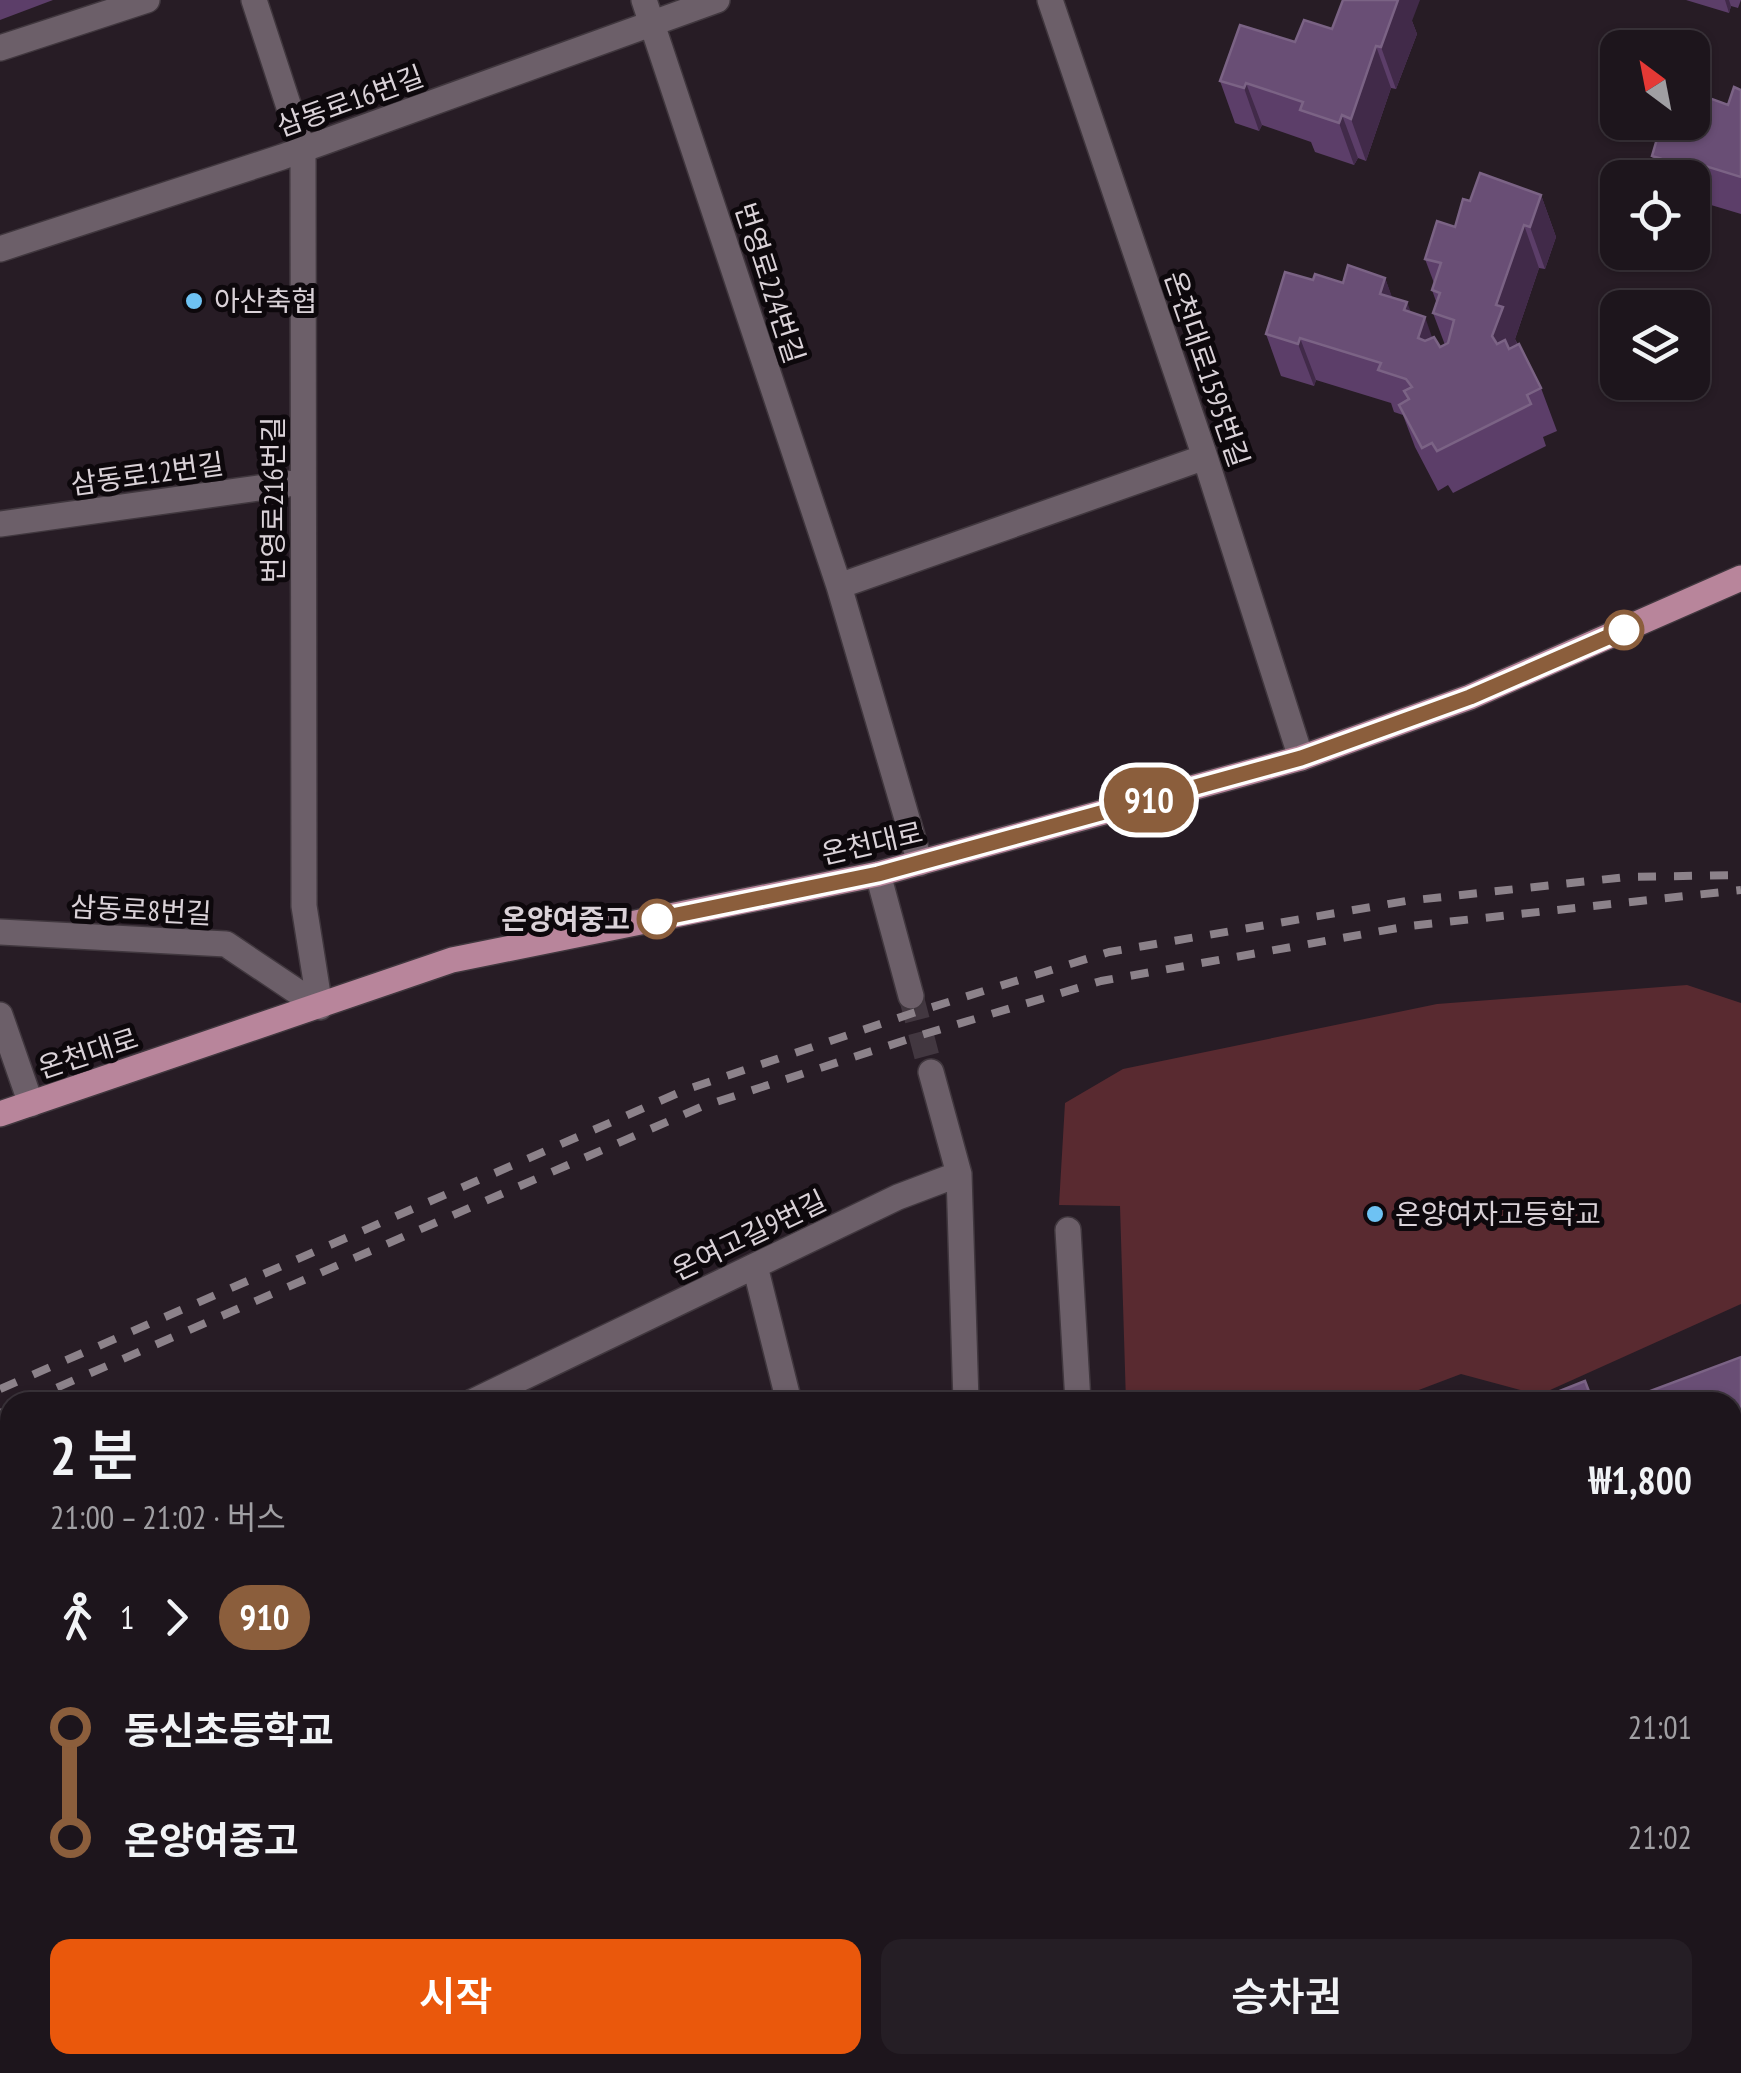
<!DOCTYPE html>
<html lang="ko">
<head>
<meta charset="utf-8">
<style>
  body { margin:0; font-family:"PT Sans Narrow","Noto Sans KR",sans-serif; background:#251e25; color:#f1f3f6; height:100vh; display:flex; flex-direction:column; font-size:38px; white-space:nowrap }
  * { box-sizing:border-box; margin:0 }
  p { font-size:32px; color:#a09fa3 }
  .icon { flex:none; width:55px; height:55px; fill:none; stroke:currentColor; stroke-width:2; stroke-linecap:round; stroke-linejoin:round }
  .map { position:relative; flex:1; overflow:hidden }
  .drawer { position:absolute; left:0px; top:1392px; width:1742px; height:682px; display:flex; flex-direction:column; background:#1d151c; border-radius:30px 30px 0 0; box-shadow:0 2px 8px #0004,0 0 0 2px #3b343b }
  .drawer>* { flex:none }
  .badge { padding:0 20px; border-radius:32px; font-size:35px; line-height:65px }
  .needle { width:65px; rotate:328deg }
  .tools { position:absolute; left:1600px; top:30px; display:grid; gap:20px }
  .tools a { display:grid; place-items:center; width:110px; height:110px; border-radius:20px; background:#1d151c; box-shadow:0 2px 8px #0004,0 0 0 2px #3b343b; font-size:50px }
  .map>.badge { position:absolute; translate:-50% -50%; box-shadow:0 0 0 5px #fff }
  .legs { display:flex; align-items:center; gap:15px; height:110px; padding:0 50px; font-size:32px }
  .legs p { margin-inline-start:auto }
  .headline { display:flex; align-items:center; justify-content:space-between; height:170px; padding:0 50px }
  h1 { font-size:55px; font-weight:600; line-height:75px }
  .primary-button { display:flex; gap:20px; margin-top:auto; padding:20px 50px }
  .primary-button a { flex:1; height:115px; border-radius:20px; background:#ea580c; color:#fff; font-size:40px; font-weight:600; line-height:115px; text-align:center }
  .primary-button a+a { background:#251e25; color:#f1f3f6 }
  ul { padding:0 50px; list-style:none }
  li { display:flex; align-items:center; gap:35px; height:110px; font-size:38px }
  li i { display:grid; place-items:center; width:15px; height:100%; margin:0 12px; background:currentColor }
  li i::after { content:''; width:25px; height:25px; margin:-12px; border:8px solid; border-radius:50%; background:#1d151c }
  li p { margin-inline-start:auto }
  li:first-child i { background:linear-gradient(#0000 50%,currentColor 0) }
  li:last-child i { background:linear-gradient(currentColor 50%,#0000 0) }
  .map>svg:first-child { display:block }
  .green { fill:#592a30 }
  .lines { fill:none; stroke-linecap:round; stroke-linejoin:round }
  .minor-tunnel { stroke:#423740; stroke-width:25; stroke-dasharray:25 12; stroke-linecap:butt }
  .minor-casing { stroke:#40373e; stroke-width:28 }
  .major-casing { stroke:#40373e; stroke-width:28 }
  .path { stroke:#776e75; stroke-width:6; stroke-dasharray:8 8; stroke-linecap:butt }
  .minor { stroke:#6c5f69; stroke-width:25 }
  .major { stroke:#b8859b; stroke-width:25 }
  .rail { stroke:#8c828a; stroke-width:8; stroke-dasharray:18 18; stroke-linecap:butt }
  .wall { fill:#5c3e69 }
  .shaded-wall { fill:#412a49 }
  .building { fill:#694e75; stroke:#7b6385; stroke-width:2.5 }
  .line-1-casing { stroke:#fff; stroke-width:22 }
  .line-1 { stroke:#8b5e3c; stroke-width:15 }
  .poi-dot { fill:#6ec2f3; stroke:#0d080c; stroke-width:4 }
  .stop-1-dot { fill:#fff; stroke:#8b5e3c; stroke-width:5 }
  .labels { text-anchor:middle; stroke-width:10; stroke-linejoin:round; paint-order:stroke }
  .street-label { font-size:28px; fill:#dad2d8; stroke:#0d080c }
  .poi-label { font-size:28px; fill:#dad2d8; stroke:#0d080c; text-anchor:start }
  .stop-label { font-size:28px; font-weight:bold; fill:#dad2d8; stroke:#0d080c; text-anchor:end }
</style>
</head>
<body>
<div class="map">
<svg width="1741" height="2073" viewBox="0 0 1741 2073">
  <rect width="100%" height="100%" fill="#271c25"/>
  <!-- green -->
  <path class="green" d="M1687 985 1741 1003V1304L1539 1395 1461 1374 1387 1402H1126L1120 1206 1059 1205 1065 1103 1123 1069 1437 1004Z"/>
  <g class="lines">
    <!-- minor-tunnel -->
    <path class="minor-tunnel" d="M911 996 931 1072"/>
    <!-- minor casing -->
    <g class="minor-casing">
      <path id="minor" d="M254 0 303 150 304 906 320 1007
        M644 0 839 586 920 863
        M1050 0 1205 457 1301 758
        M0 48 147 0
        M0 249 282 157 717 0
        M0 524 302 482
        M839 586 1205 457
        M878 874 911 996
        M0 932 226 944 320 1007
        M0 1015 31 1104
        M931 1072 959 1174 966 1402
        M1068 1230 1078 1402
        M755 1266 789 1402
        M472 1402 898 1197 959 1174
        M0 1563 10 1559
        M0 1813 10 1809
        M702 2065 711 2073
        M1114 2065 1120 2073
        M406 2073 414 2065
        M922 2073 929 2065"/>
    </g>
    <!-- major casing -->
    <g class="major-casing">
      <path id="major" d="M0 1114 452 960 878 874 1301 758 1470 697 1741 578"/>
    </g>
    <!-- path -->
    <path class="path" d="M0 1875 10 1889
      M141 2065 147 2073"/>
    <!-- minor -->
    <use href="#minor" class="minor"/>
    <!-- major -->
    <use href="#major" class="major"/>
    <!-- rail -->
    <path class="rail" d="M0 1389 685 1090 913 1013 1109 952 1406 901 1626 877 1741 875
      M24 1402 701 1107 918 1036 1101 981 1409 926 1741 890
      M0 1413 10 1409"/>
  </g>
  <!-- wall -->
  <path class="wall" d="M0 0H53L0 20Z
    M1686 0H1741L1738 8 1731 6 1729 13Z
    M1412 21 1417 34 1396 89 1391 88 1366 161 1358 158 1354 165 1315 152 1311 142 1262 125 1259 131 1235 123 1220 81 1295 42 1332 29Z
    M1741 90V214L1701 202 1699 208 1692 206V178H1660L1652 156 1698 102 1728 105Z
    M1541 195 1556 237 1545 269 1539 268 1515 339 1541 388 1557 431 1543 437 1546 446 1453 493 1448 485 1438 491 1415 447 1403 415 1394 412 1391 403 1316 380 1314 386 1281 376 1266 334 1313 280 1343 283 1385 278 1392 298 1411 313 1440 347 1445 345 1433 313 1437 304 1432 290 1434 283 1425 259 1455 227 1470 201Z
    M1741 1357V1470L1732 1474V1402Z
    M1741 1590V1696L1732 1699V1592Z
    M1243 2065H1277L1256 2073H1246Z"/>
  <!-- shaded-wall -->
  <path class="shaded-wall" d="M1398 0H1420L1412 21 1417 34 1396 89 1381 47Z
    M1725 0H1729L1731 6 1729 13Z
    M1376 46 1391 88 1366 161 1351 119Z
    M1246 83 1262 125 1259 131 1244 88Z
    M1342 115 1358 158 1354 165 1339 123Z
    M1686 160 1692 178H1688L1684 166Z
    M1692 178 1701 202 1699 208 1692 190Z
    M1541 195 1556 237 1545 269 1530 227Z
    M1524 225 1539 268 1515 339 1519 349 1508 378 1492 336 1496 305Z
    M1385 278 1401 321 1380 294Z
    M1407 302 1419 334 1425 317 1440 360 1433 380 1404 310Z
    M1300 338 1316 380 1314 386 1298 344Z
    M505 2065H562L554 2073H498Z"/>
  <!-- building -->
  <path class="building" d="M1343 0H1398L1381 47 1376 46 1351 119 1342 115 1339 123 1300 110 1303 102 1246 83 1244 88 1220 81 1240 25 1295 42 1304 20 1332 29Z
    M1734 87 1741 90V177L1686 160 1684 166 1652 156 1662 122H1692V101L1698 102 1701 95 1728 105Z
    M1480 173 1541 195 1530 227 1524 225 1496 305 1503 307 1492 336 1497 344 1505 340 1509 349 1519 344 1541 388 1527 395 1531 404 1437 451 1432 443 1422 448 1399 405 1409 399 1404 391 1412 387 1406 379 1378 370 1381 363 1300 338 1298 344 1266 334 1285 272 1313 280 1315 274 1343 283 1348 265 1385 278 1380 294 1407 302 1404 310 1425 317 1418 338 1425 341 1434 337 1440 347 1448 343 1454 320 1433 313 1440 293 1432 290 1441 263 1425 259 1437 221 1455 227 1463 199 1470 201Z
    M1741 1357V1452L1738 1445 1732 1447V1402H1621Z
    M1585 1381 1593 1402H1532Z
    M1741 1590V1670L1732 1673V1592Z
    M1741 1789V1947L1732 1927V1793Z
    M449 2065H505L498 2073H441Z"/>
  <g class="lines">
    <!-- line-1 casing -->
    <g class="line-1-casing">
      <path id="line-1" d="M657 919 878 874 1301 758 1470 697 1624 630"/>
    </g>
    <!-- line-1 -->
    <use href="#line-1" class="line-1"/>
  </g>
  <!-- markers -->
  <g class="poi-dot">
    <circle cx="194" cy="301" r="10"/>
    <circle cx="1375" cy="1214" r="10"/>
  </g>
  <g class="stop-1-dot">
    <circle cx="1624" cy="630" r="18"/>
    <circle cx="657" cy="919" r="18"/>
  </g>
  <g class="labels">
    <!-- street labels -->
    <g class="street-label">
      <text transform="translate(350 101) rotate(-20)" y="10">삼동로16번길</text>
      <text transform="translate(770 283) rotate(72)" y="10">번영로224번길</text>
      <text transform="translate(1207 369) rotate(71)" y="10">온천대로1595번길</text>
      <text transform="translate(147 474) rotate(-8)" y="10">삼동로12번길</text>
      <text transform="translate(273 500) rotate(-90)" y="10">번영로216번길</text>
      <text transform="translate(872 843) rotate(-13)" y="10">온천대로</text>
      <text transform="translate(141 910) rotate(3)" y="10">삼동로8번길</text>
      <text transform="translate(88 1053) rotate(-18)" y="10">온천대로</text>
      <text transform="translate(749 1235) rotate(-26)" y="10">온여고길9번길</text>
    </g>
    <!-- poi labels -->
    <g class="poi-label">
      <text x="214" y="311">아산축협</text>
      <text x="1395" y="1224">온양여자고등학교</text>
    </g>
    <!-- stop labels -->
    <g class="stop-label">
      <text x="630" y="929">온양여중고</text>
    </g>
  </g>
</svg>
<div class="tools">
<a><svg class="needle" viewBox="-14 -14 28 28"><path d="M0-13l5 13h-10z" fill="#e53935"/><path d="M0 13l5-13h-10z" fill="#a09fa3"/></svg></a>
<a><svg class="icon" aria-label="locate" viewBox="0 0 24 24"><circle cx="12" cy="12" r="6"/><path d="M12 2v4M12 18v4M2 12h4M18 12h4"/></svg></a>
<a><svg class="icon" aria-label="layers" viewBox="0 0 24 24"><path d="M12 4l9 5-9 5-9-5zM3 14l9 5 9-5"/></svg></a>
</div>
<b class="badge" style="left:1149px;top:800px;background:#8b5e3c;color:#fff">910</b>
<section class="drawer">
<div class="headline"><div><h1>2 분</h1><p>21:00 – 21:02 · 버스</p></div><b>₩1,800</b></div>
<div class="legs"><svg class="icon" aria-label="walk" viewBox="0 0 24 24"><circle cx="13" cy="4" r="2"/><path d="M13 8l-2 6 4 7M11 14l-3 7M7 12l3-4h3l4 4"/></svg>1<svg class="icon" aria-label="forward" viewBox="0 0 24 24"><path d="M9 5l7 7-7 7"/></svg><b class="badge" style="background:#8b5e3c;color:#fff">910</b></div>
<ul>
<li><i style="color:#8b5e3c"></i><b>동신초등학교</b><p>21:01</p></li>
<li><i style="color:#8b5e3c"></i><b>온양여중고</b><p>21:02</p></li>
</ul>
<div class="primary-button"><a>시작</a><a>승차권</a></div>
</section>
</div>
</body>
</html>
